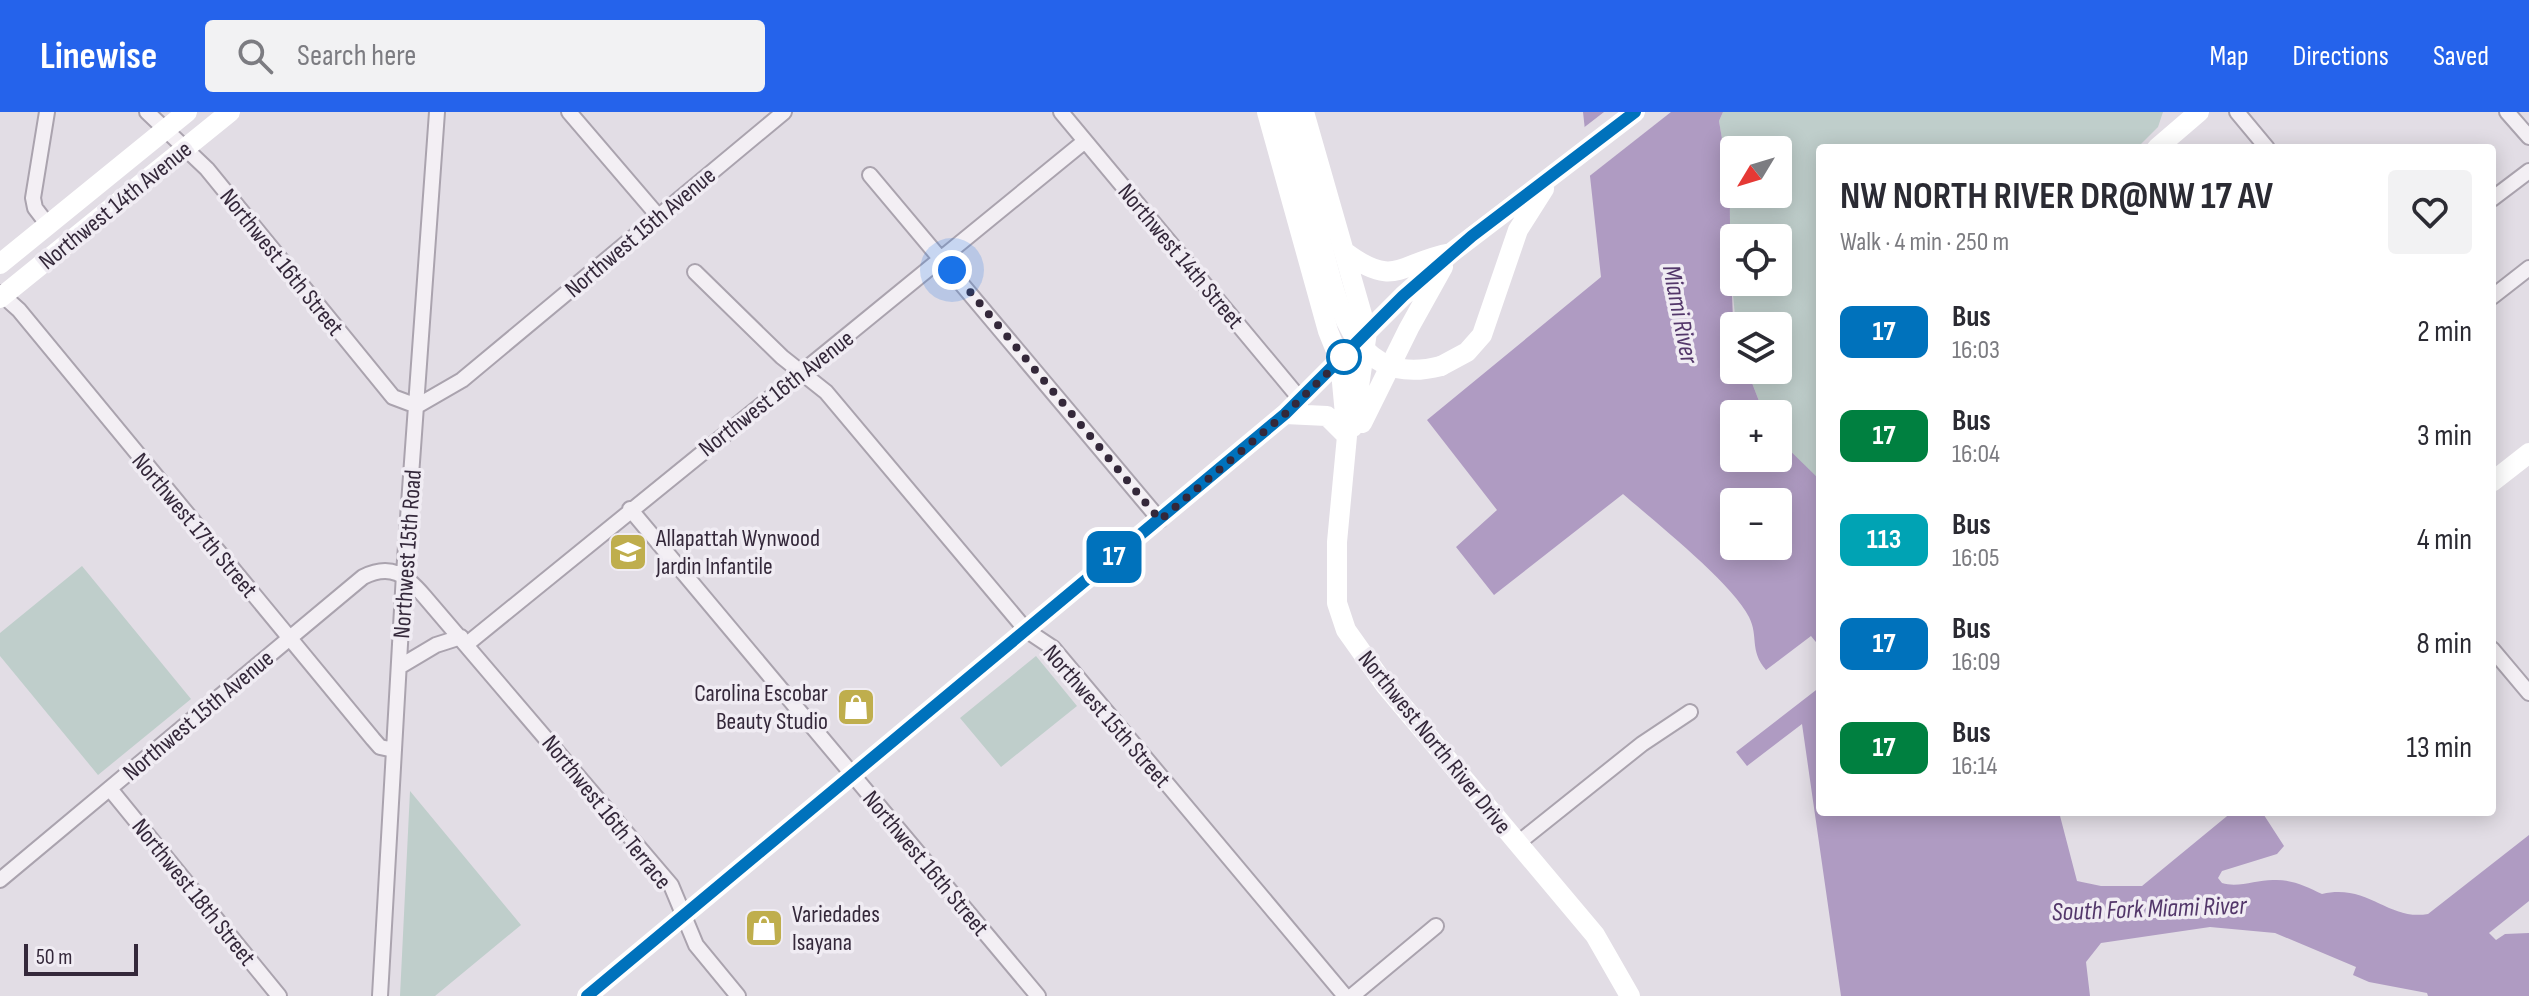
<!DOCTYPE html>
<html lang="en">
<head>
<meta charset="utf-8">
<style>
  body { margin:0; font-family:"Sofia Sans Condensed",sans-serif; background:#f2f2f3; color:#2b2b33; height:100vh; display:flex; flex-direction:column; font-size:30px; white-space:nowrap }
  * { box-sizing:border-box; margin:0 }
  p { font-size:26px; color:#7c7c81 }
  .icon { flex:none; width:44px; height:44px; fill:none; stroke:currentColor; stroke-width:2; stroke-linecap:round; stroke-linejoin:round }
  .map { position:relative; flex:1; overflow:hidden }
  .details { position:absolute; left:1816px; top:32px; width:680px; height:672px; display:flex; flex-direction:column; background:#fff; border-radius:8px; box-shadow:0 4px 20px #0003 }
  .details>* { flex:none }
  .badge { padding:0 16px; border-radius:12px; font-size:28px; line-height:52px }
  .needle { width:52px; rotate:232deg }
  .buttons { position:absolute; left:1720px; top:24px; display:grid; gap:16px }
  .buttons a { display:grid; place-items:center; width:72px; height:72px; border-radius:8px; background:#fff; box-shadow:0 4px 20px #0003; font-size:40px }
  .scale { position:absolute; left:24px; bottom:20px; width:114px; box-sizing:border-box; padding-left:8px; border:4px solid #34283a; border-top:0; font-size:22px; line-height:28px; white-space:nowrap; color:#34283a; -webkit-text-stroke:6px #f0ecf3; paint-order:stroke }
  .you { position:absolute; width:40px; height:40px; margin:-20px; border:6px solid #fff; border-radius:50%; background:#1a73e8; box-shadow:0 0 0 12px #1a73e833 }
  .map>.badge { position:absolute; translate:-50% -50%; box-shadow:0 0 0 4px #fff }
  .round { display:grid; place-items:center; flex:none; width:84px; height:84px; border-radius:8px; background:#f2f2f3 }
  .headline { display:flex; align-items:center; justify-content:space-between; height:136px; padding:0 24px }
  h1 { font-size:38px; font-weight:700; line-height:60px }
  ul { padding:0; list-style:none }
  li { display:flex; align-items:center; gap:24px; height:104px; padding:0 24px }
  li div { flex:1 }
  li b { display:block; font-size:30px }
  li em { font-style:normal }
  li .badge { min-width:88px; font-weight:700; text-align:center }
  header { display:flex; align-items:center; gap:48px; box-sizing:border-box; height:112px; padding:0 40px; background:#2563eb; color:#fff }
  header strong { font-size:38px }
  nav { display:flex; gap:44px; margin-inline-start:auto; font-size:28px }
  .search { width:560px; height:72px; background:#f2f2f3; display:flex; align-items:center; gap:20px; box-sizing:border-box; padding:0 28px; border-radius:8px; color:#7c7c81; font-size:30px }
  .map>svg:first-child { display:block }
  .green { fill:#bfcecb; fill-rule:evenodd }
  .water { fill:#af9bc2; fill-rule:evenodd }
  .pier { fill:#e2dde5 }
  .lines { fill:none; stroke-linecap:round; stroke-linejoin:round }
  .street-casing { stroke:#aaa3ae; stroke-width:18 }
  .street { stroke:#f3eff4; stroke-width:14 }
  .secondary { stroke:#fff; stroke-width:20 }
  .secondary-bridge { stroke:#fff; stroke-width:20 }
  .line-casing { stroke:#fff; stroke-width:18 }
  .line { stroke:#0072bc; stroke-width:12 }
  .walk { stroke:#34283a; stroke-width:8; stroke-dasharray:0 14.4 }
  .stop-dot { fill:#fff; stroke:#0072bc; stroke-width:4 }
  .labels { text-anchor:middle; stroke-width:7; stroke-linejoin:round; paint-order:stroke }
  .street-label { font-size:24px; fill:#34283a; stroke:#f0ecf3 }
  .poi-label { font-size:24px; fill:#34283a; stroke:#f0ecf3; text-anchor:start }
  .water-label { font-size:26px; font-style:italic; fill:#53376a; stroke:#f0ecf3 }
</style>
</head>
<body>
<header>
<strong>Linewise</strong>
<div class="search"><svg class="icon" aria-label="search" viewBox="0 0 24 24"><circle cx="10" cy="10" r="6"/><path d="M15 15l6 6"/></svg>Search here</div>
<nav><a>Map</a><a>Directions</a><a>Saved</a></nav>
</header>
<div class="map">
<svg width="2529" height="884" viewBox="0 0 2529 884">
  <rect width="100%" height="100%" fill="#e2dde5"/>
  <!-- green -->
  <path class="green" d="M1723 0H2163L2158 15 2137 36H1820V368L1781 333 1778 302H1764L1747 258H1778V214H1736L1729 141 1730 84 1778 82V38H1734V61L1728 63 1719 9ZM1734 126H1778V170H1734Z
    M82 454 191 587 98 663 0 544V521Z
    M1036 544 1077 594 1001 655 960 606Z
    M410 679 521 813 435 884H400Z"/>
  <!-- water -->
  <path class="water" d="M1583 0H1723L1719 9 1728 62 1734 61V82H1738L1730 85C1729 144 1734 201 1734 258H1747L1764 302H1734V346H1778V327L1820 368V535L1811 524 1766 558C1749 538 1759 525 1749 505 1732 471 1654 409 1623 382L1494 483 1456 435 1497 398 1427 308 1601 165ZM1734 390H1778V434H1734Z
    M1820 575V700H2059L2077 769 2101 774H2142L2232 700H2262L2284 734 2277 742 2222 759 2218 766 2222 771C2238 776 2256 768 2273 768 2291 767 2306 774 2322 782 2368 771 2388 809 2428 802L2529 723V789L2489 821 2496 828 2505 822 2529 821V884H2428L2427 881 2369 870 2353 863 2356 855 2275 821 2210 815 2101 831 2086 850 2090 884H1841L1802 612 1747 654 1736 640Z"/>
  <!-- pier -->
  <path class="pier" d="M1604 0H1671L1587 66 1582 17Z"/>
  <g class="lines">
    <!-- street casing -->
    <g class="street-casing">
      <path id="street" d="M47 0 33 86 35 96 48 113
        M147 0 207 57 393 285 417 294 462 268 784 0
        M569 0 659 105
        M1061 0 1301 288
        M2237 0 2267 36
        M2507 0 2529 25
        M870 63 1160 408
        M2492 87 2529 59
        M695 160 782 245 826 280 1026 518 1053 536 1345 884
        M0 181 19 198 373 627 380 635 394 638
        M2492 185 2529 156
        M630 397 1038 884
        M467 532C673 364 880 198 1085 29
        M2492 537 2529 581
        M399 555 436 533 461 525
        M110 677 279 884
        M1518 731 1642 632 1690 600
        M0 768 363 465C391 451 406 463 424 484L671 773 696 833 738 884
        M380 884 404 462 437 0
        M1352 884 1436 814"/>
    </g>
    <!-- street -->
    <use href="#street" class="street"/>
    <!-- secondary -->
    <path class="secondary" d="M1267 0 1328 219 1340 249 1347 324 1337 430V491L1346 518 1385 573 1595 823 1630 884
      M1284 0 1316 110
      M1304 0 1367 220 1353 315
      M2157 36 2199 0
      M1345 140C1396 178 1400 150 1451 141
      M0 152 187 0
      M0 186 230 0
      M1441 254 1467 240 1482 223 1518 118 1544 77
      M1285 302 1327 304 1347 324
      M1362 311 1409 216 1443 155
      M2492 370 2529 341
      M587 884 1285 302 1403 184 1451 141 1635 0"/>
    <!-- secondary-bridge -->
    <path class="secondary-bridge" d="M1316 110C1335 176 1345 279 1441 254"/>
  </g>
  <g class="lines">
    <!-- line casing -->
    <g class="line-casing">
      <path id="line" d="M587 884 1285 302 1403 184 1472 124 1635 0"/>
    </g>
    <!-- line -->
    <use href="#line" class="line"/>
    <!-- walk -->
    <path class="walk" d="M952 158 1160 408 1285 302 1344 245"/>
  </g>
  <!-- icons -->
  <defs>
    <g id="school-square" transform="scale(2)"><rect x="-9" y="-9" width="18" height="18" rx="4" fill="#bfae4d" stroke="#f0ecf3"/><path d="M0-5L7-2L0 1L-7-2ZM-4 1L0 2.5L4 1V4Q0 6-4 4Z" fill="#fff"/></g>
    <g id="shop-square" transform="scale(2)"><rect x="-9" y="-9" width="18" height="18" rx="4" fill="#bfae4d" stroke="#f0ecf3"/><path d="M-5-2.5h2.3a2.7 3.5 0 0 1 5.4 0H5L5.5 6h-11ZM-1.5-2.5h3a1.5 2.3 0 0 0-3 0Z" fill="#fff"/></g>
  </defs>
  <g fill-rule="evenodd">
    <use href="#school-square" x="628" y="440"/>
    <use href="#shop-square" x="856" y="595"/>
    <use href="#shop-square" x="764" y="816"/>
  </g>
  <!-- markers -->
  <circle class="stop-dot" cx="1344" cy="245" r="16"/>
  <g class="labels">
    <!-- street labels -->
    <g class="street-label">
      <text transform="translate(115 93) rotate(-39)" y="8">Northwest 14th Avenue</text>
      <text transform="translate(640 120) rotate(-40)" y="8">Northwest 15th Avenue</text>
      <text transform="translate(1181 144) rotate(50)" y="8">Northwest 14th Street</text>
      <text transform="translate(282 150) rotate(51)" y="8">Northwest 16th Street</text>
      <text transform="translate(776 281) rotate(-38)" y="8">Northwest 16th Avenue</text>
      <text transform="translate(195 413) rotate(50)" y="8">Northwest 17th Street</text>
      <text transform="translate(407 442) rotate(-86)" y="8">Northwest 15th Road</text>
      <text transform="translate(198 603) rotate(-40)" y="8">Northwest 15th Avenue</text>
      <text transform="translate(1107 604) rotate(49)" y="8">Northwest 15th Street</text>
      <text transform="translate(1435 630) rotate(51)" y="8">Northwest North River Drive</text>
      <text transform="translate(607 700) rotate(51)" y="8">Northwest 16th Terrace</text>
      <text transform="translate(926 751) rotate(50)" y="8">Northwest 16th Street</text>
      <text transform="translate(194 780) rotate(51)" y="8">Northwest 18th Street</text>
    </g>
    <!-- poi labels -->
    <g class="poi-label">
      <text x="656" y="434">Allapattah Wynwood<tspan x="656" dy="28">Jardin Infantile</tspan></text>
      <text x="828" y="589" text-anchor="end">Carolina Escobar<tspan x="828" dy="28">Beauty Studio</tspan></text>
      <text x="792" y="810">Variedades<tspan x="792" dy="28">Isayana</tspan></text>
    </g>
    <!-- water labels -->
    <g class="water-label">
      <text transform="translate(1681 202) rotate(79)" y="9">Miami River</text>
      <text transform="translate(2149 796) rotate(-2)" y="9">South Fork Miami River</text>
    </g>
  </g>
</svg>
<div class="buttons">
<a><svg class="needle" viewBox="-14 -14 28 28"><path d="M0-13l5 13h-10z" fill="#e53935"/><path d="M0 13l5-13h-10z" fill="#7c7c81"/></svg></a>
<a><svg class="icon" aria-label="locate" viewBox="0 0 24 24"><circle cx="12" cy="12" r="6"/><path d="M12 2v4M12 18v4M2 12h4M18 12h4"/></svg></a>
<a><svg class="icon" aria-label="layers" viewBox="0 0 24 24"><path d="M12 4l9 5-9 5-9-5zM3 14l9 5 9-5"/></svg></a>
<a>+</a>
<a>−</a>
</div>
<div class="scale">50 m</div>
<div class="you" style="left:952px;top:158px"></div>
<b class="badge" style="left:1114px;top:445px;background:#0072bc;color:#fff">17</b>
<section class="details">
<div class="headline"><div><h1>NW NORTH RIVER DR@NW 17 AV</h1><p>Walk · 4 min · 250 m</p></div><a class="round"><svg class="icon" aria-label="heart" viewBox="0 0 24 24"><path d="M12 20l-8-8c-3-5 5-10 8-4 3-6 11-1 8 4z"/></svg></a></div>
<ul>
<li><span class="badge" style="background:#0072bc;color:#fff">17</span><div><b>Bus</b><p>16:03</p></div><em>2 min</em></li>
<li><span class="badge" style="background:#008040;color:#fff">17</span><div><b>Bus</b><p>16:04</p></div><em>3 min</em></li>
<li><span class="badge" style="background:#00a3b4;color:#fff">113</span><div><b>Bus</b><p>16:05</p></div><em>4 min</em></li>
<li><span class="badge" style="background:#0072bc;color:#fff">17</span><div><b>Bus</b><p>16:09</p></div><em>8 min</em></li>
<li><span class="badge" style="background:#008040;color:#fff">17</span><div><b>Bus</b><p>16:14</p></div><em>13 min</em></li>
</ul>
</section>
</div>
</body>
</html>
